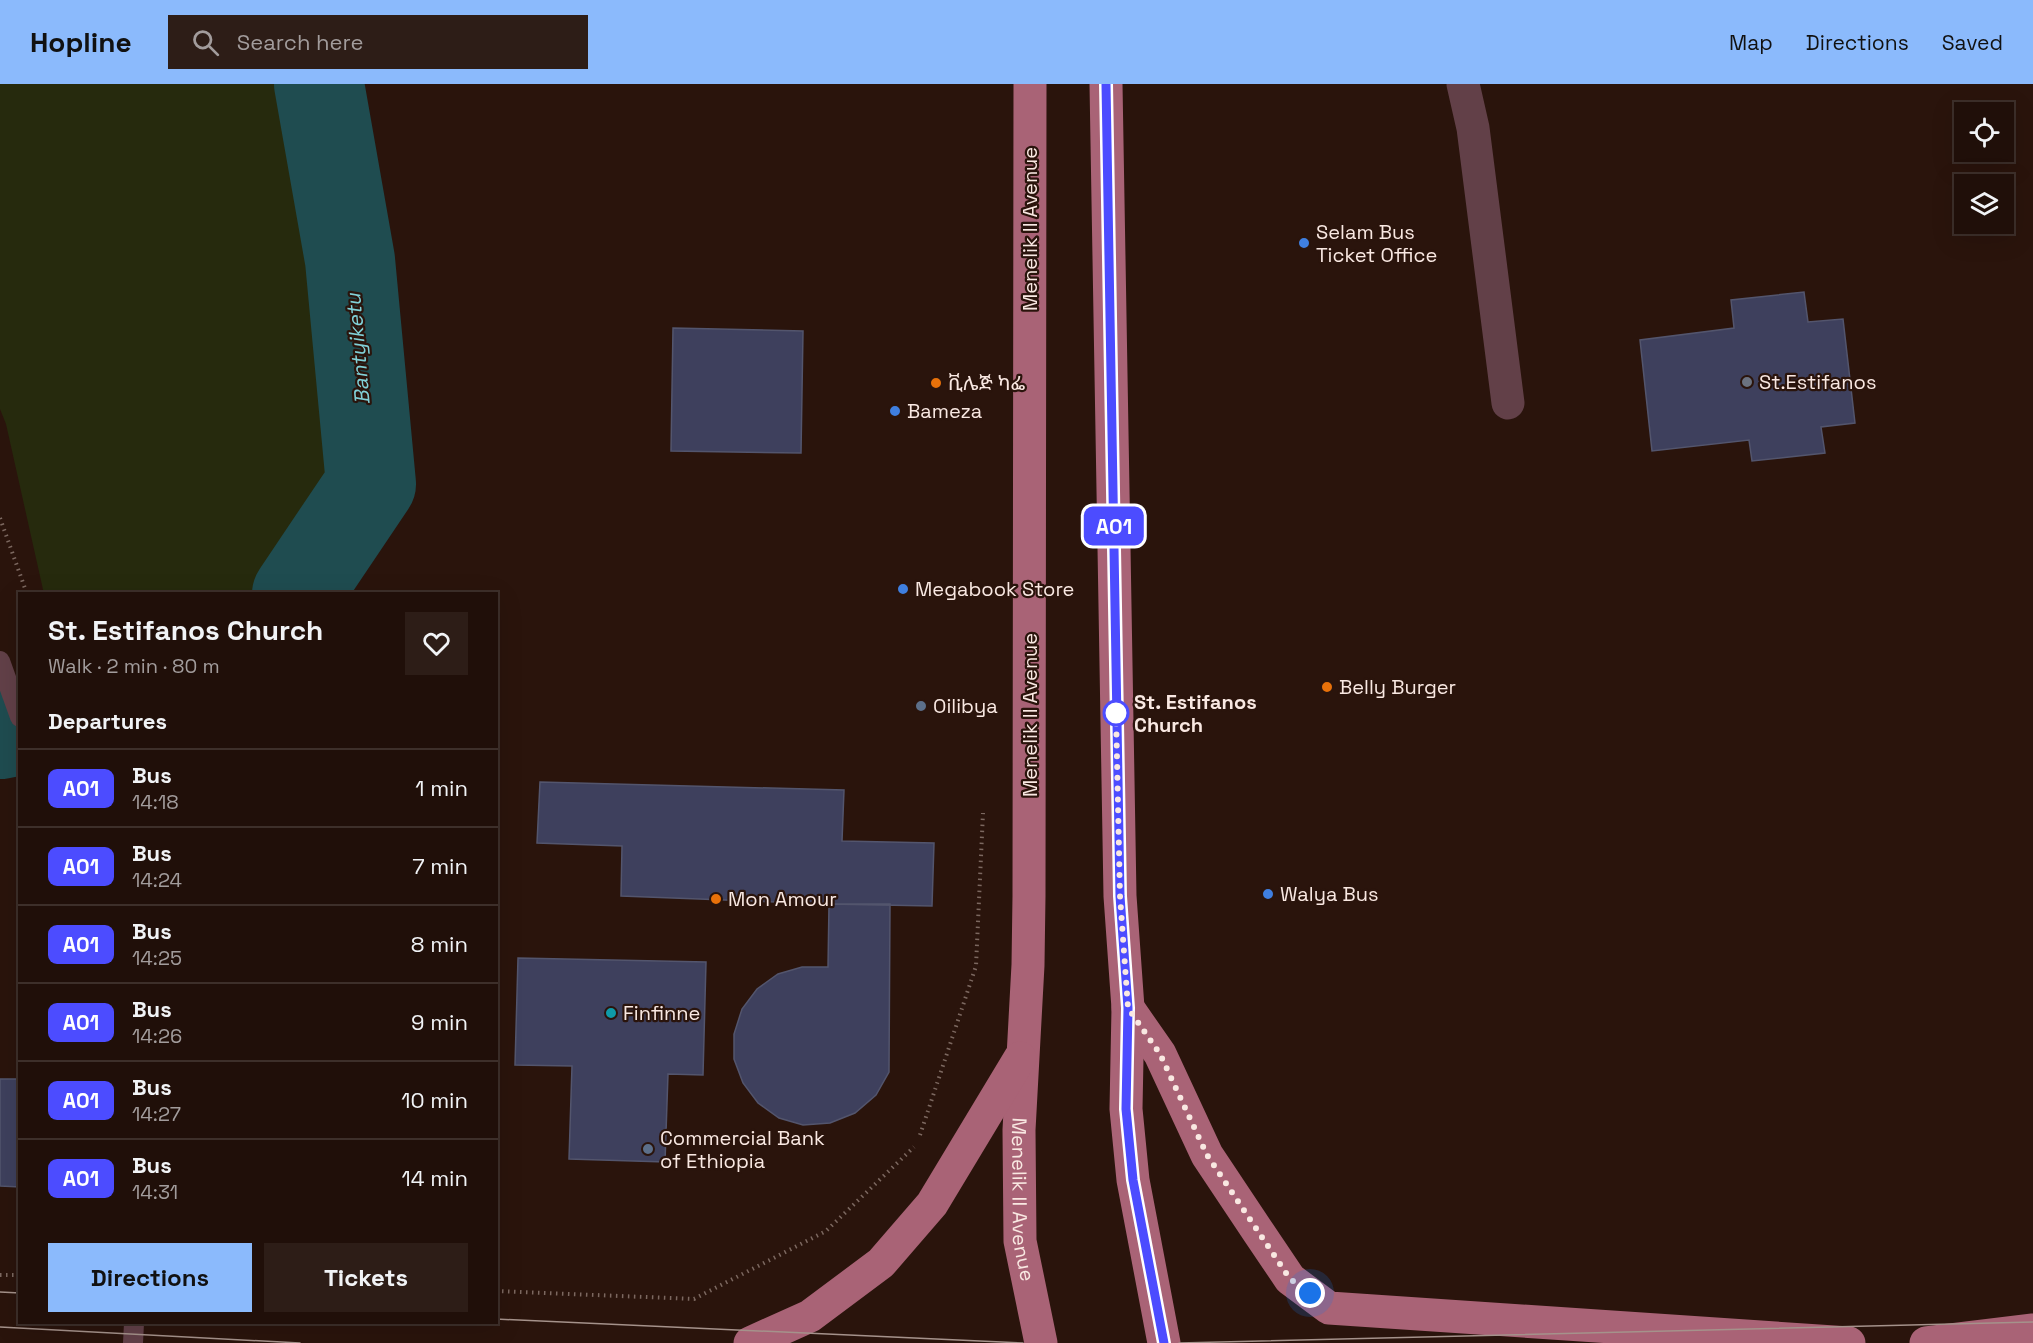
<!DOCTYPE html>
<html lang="en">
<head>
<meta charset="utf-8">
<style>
  body { margin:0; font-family:"Space Grotesk","Noto Sans Ethiopic",sans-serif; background:#2d1d17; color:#f1f3f6; height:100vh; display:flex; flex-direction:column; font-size:22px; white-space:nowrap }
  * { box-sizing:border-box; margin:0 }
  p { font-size:20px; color:#a29c9c }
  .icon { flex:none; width:33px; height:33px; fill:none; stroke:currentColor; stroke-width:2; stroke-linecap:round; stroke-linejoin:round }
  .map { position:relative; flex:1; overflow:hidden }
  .side { position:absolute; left:18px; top:508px; width:480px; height:732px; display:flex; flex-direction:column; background:#200f09; border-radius:0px; box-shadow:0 6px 24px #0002,0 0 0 2px #3d2f2a }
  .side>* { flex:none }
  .badge { padding:0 12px; border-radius:9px; font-size:21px; line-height:39px }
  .buttons { position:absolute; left:1954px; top:18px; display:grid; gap:12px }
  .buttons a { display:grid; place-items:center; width:60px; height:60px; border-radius:0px; background:#200f09; box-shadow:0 6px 24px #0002,0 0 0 2px #3d2f2a; font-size:30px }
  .you { position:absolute; width:30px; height:30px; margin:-15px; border:4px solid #fff; border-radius:50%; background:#1a73e8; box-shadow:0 0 0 9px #1a73e833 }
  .map>.badge { position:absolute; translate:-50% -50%; box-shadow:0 0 0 3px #fff }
  h2 { padding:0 30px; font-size:22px; line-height:54px }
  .round { display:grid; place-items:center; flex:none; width:63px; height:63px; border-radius:0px; background:#2d1d17 }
  .overview { display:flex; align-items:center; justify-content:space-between; height:102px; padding:0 30px }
  h1 { font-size:28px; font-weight:700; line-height:45px }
  .cta { display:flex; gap:12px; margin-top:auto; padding:12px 30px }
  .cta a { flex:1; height:69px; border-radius:0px; background:#8bbafc; color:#111; font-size:24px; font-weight:700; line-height:69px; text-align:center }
  .cta a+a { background:#2d1d17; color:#f1f3f6 }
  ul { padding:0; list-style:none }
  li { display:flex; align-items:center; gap:18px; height:78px; padding:0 30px; border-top:2px solid #3d2f2a }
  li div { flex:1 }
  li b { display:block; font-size:22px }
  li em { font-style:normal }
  li .badge { min-width:66px; font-weight:700; text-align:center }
  header { display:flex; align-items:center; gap:36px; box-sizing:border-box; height:84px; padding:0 30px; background:#8bbafc; color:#111 }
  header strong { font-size:28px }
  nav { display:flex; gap:33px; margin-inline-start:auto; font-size:21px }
  .search { width:420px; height:54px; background:#2d1d17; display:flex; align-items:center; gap:15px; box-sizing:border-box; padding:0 21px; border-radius:0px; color:#a29c9c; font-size:22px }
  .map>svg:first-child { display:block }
  .green { fill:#262a0d }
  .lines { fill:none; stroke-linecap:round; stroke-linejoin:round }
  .river { stroke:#1f4c50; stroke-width:90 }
  .building { fill:#3e405d; stroke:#53556d; stroke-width:1.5 }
  .path { stroke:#7c6860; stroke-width:4; stroke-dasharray:1.5 4.5; stroke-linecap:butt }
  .service { stroke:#624048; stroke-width:20 }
  .minor { stroke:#624048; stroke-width:33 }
  .primary { stroke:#a96376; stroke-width:33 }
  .tram { stroke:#a5928b; stroke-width:1.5 }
  .line-casing { stroke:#fff; stroke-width:14 }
  .line { stroke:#4c4cff; stroke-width:9 }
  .walk { stroke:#f9e8e2; stroke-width:6; stroke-dasharray:0 10.8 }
  .shop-dot { fill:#3f7fe0; stroke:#2a140c; stroke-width:2 }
  .worship-dot { fill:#6b7280; stroke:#2a140c; stroke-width:2 }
  .food-dot { fill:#e8710a; stroke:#2a140c; stroke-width:2 }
  .service-dot { fill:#5c6f8a; stroke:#2a140c; stroke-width:2 }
  .stop-dot { fill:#fff; stroke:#4c4cff; stroke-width:3 }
  .culture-dot { fill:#0f9aa8; stroke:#2a140c; stroke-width:2 }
  .labels { text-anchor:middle; stroke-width:4.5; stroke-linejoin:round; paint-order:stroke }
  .street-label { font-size:20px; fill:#f9e8e2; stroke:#2a140c }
  .poi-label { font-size:20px; fill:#f9e8e2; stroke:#2a140c; text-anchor:start }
  .stop-label { font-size:20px; font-weight:bold; fill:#f9e8e2; stroke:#2a140c; text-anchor:start }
  .water-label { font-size:21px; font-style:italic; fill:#81d1d8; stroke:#2a140c }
</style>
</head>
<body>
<header>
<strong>Hopline</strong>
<div class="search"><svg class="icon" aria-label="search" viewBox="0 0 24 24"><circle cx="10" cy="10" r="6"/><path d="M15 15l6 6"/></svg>Search here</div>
<nav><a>Map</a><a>Directions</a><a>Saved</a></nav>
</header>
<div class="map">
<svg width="2033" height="1259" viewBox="0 0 2033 1259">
  <rect width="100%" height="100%" fill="#2a140c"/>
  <!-- green -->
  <path class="green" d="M0 0H353L357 32 363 209 340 510H44L6 340 0 325Z"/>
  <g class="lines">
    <!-- river -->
    <path class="river" d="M297 510 371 400 350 176 319 0
      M0 650 20 646"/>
  </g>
  <!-- building -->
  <path class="building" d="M1804 208 1808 238 1843 235 1855 339 1821 343 1825 369 1752 377 1749 356 1652 367 1640 256 1734 244 1731 216Z
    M673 244 803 247 801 369 671 367Z
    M540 698 844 706 842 757 934 759 932 822 829 820 621 812 622 762 537 759Z
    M829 820H890L889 988 876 1011 855 1029 830 1039 803 1041 779 1034 758 1019 743 999 734 975V950L742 925 757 905 778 890 802 883H828Z
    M518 874 706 878 703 991 668 990 665 1078 569 1075 572 982 515 981Z
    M0 995H20V1103L0 1102Z"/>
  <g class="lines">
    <!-- path -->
    <path class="path" d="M0 434 27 510
      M920 1051 976 882 983 729
      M0 1191H20
      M496 1207 694 1215 826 1147 914 1063"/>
    <!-- service -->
    <path class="service" d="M0 577 20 633
      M133 1259 134 1239"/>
    <!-- minor -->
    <path class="minor" d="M1463 0 1473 44 1508 319"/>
    <!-- primary -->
    <g class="primary">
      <path id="s1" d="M1030 0 1029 812 1028 881 1019 1046 1020 1157 1041 1259"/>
      <path d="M1106 0 1120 812 1128 924 1126 1025 1133 1096 1164 1259"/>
      <path d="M1128 924 1160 970 1207 1071 1259 1149 1290 1195 1329 1224 1849 1259"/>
      <path d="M750 1259 810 1232 881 1179 932 1120 1020 974"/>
      <path d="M1926 1259 2033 1246"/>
    </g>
    <!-- tram -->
    <path class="tram" d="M0 1208 20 1209
      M496 1235 1023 1259
      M0 1243 300 1259
      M1179 1259 2033 1238"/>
  </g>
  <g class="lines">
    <!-- line casing -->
    <g class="line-casing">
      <path id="line" d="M1106 0 1120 812 1128 924 1126 1025 1133 1096 1164 1259"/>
    </g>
    <!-- line -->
    <use href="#line" class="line"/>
    <!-- walk -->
    <path class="walk" d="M1116 629 1120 812 1128 924 1160 970 1207 1071 1290 1195 1310 1209"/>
  </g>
  <!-- markers -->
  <g class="shop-dot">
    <circle cx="1304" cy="159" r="6"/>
    <circle cx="895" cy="327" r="6"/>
    <circle cx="903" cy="505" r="6"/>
    <circle cx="1268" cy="810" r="6"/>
  </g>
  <circle class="worship-dot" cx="1747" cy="298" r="6"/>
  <g class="food-dot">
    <circle cx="936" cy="299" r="6"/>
    <circle cx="1327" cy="603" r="6"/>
    <circle cx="716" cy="815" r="6"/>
  </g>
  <g class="service-dot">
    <circle cx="921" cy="622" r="6"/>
    <circle cx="648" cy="1065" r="6"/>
  </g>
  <circle class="stop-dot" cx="1116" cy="629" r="12"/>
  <circle class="culture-dot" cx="611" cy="929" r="6"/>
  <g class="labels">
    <!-- street labels -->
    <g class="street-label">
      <text transform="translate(1030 145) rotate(-90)" y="7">Menelik II Avenue</text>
      <text transform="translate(1030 631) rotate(-90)" y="7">Menelik II Avenue</text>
      <text dy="7" stroke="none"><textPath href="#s1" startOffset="1116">Menelik II Avenue</textPath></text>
    </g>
    <!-- poi labels -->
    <g class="poi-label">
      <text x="1316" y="155">Selam Bus<tspan x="1316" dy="23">Ticket Office</tspan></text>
      <text x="1759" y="305">St.Estifanos</text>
      <text x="948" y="306">ቪሌጅ ካፌ</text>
      <text x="907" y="334">Bameza</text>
      <text x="915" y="512">Megabook Store</text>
      <text x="1339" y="610">Belly Burger</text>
      <text x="933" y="629">Oilibya</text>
      <text x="1280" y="817">Walya Bus</text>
      <text x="728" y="822">Mon Amour</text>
      <text x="623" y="936">Finfinne</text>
      <text x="660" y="1061">Commercial Bank<tspan x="660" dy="23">of Ethiopia</tspan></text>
    </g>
    <!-- stop labels -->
    <g class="stop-label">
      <text x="1134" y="625">St. Estifanos<tspan x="1134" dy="23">Church</tspan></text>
    </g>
    <!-- water labels -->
    <g class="water-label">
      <text transform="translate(358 265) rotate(-95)" y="7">Bantyiketu</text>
    </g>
  </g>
</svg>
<div class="buttons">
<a><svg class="icon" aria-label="locate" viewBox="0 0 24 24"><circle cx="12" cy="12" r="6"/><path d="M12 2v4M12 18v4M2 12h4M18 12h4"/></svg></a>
<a><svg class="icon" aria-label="layers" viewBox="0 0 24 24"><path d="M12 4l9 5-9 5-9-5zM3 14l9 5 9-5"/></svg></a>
</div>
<div class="you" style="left:1310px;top:1209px"></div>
<b class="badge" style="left:1114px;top:442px;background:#4c4cff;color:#fff">A01</b>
<section class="side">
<div class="overview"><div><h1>St. Estifanos Church</h1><p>Walk · 2 min · 80 m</p></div><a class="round"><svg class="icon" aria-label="heart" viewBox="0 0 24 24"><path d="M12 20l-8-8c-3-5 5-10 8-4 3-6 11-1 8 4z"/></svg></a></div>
<h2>Departures</h2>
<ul>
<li><span class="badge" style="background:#4c4cff;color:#fff">A01</span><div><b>Bus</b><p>14:18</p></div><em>1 min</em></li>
<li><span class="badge" style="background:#4c4cff;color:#fff">A01</span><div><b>Bus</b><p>14:24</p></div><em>7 min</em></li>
<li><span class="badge" style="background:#4c4cff;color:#fff">A01</span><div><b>Bus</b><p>14:25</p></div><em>8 min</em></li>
<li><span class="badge" style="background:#4c4cff;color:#fff">A01</span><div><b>Bus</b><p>14:26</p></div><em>9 min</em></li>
<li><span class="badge" style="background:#4c4cff;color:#fff">A01</span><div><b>Bus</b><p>14:27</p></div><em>10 min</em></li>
<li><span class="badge" style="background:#4c4cff;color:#fff">A01</span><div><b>Bus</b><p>14:31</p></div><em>14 min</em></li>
</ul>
<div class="cta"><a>Directions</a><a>Tickets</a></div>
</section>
</div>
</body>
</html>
